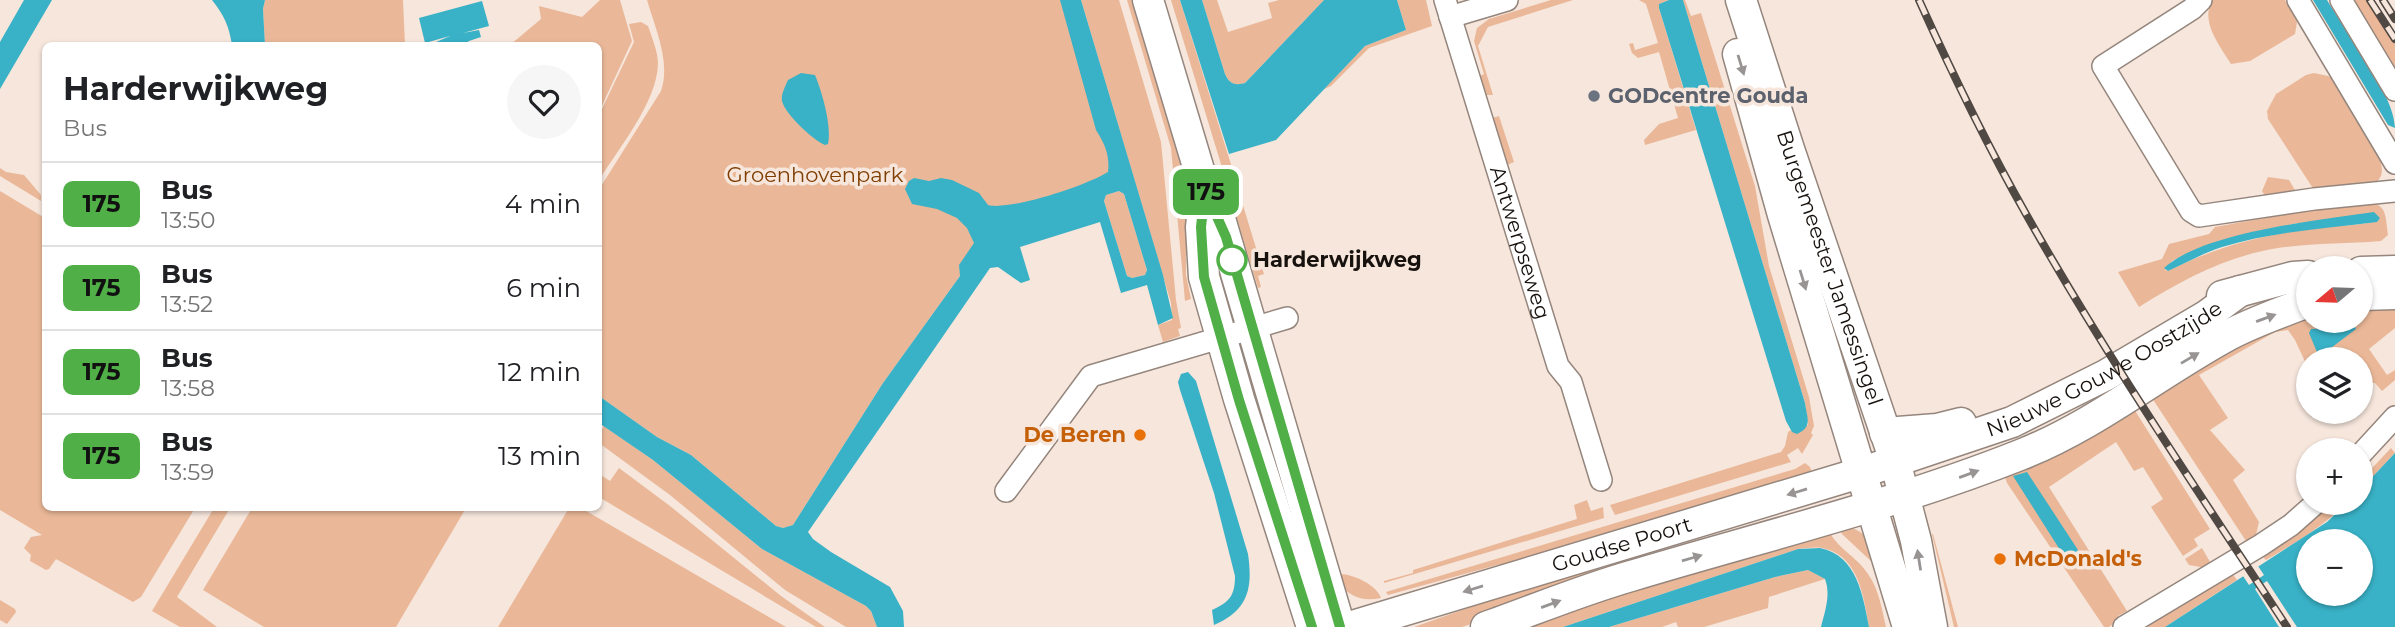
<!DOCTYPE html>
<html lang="en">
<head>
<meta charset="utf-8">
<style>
  body { margin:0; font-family:Montserrat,sans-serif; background:#f6f6f6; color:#202124; height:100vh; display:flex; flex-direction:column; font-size:26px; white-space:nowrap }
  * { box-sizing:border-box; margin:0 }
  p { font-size:23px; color:#757577 }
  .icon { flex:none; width:38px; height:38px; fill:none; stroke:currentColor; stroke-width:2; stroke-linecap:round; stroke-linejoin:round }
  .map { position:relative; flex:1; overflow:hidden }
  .sheet { position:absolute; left:42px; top:42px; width:560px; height:469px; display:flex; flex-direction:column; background:#fff; border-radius:10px; box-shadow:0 2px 5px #0004 }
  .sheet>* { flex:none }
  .badge { padding:0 14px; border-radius:10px; font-size:24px; line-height:46px }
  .needle { width:46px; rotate:251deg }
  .tools { position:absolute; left:2296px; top:256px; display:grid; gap:14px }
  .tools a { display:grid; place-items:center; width:77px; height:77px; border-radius:50%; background:#fff; box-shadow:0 2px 5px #0004; font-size:35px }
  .map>.badge { position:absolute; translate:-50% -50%; box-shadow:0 0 0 4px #fff }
  .round { display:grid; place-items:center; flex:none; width:74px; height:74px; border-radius:37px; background:#f6f6f6 }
  .head { display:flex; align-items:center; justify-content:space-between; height:119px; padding:0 21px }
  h1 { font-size:33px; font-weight:700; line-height:52px }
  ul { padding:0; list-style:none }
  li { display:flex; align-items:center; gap:21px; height:84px; padding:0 21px; border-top:2px solid #e0e0e0 }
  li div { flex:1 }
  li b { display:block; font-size:26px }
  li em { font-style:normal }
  li .badge { min-width:77px; font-weight:700; text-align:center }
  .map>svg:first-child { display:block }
  .green { fill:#eab898; fill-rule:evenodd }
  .water { fill:#39b1c6; fill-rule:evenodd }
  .pier { fill:#f6e6dc }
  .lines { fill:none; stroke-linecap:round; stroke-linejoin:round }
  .minor-casing { stroke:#95867d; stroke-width:24 }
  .secondary-casing { stroke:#95867d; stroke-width:33 }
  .minor { stroke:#fff; stroke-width:21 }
  .secondary { stroke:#fff; stroke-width:30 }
  .rail-casing { stroke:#504843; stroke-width:8 }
  .rail { stroke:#f6e6dc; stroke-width:5; stroke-dasharray:16; stroke-linecap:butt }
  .oneway { fill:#979493 }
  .line-casing { stroke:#fff; stroke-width:16 }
  .line { stroke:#50af46; stroke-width:10 }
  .worship-dot { fill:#6b7280; stroke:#f6e6dc; stroke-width:2.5 }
  .stop-dot { fill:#fff; stroke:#50af46; stroke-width:3.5 }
  .food-dot { fill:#e8710a; stroke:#f6e6dc; stroke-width:2.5 }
  .labels { text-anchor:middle; stroke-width:7; stroke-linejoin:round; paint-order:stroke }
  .worship-label { font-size:21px; font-weight:bold; fill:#5b616d; stroke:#f6e6dc; text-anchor:start }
  .park-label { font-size:21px; fill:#7f3d01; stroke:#f6e6dc }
  .street-label { font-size:21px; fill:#18120f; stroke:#f6e6dc }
  .stop-label { font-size:21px; font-weight:bold; fill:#18120f; stroke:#f6e6dc; text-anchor:start }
  .food-label { font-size:21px; font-weight:bold; fill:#c56008; stroke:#f6e6dc; text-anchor:end }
</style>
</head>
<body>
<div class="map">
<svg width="2395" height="627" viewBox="0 0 2395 627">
  <rect width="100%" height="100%" fill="#f6e6dc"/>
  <!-- green -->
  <path class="green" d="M265 0H403L405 45H265L263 9Z
    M600 0H620L632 41 599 112 598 46 510 45 541 19 539 6 582 17Z
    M647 0H1061L1117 176 960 276 883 383 793 525 783 528 776 526 691 455 657 437 599 396 598 191 661 91C671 62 655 28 647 0Z
    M1081 0H1119L1161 142 1176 300 1181 328 1178 329 1180 336 1163 342 1158 325 1172 320 1171 303Z
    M1127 0H1138L1190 172 1191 254H1186V275L1191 299 1185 301 1171 148Z
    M1171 0H1180L1233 171 1224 174Z
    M1202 0H1217L1228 32 1272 18 1268 3 1279 0H1324L1245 83C1234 86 1229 83 1225 74Z
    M1397 0H1426L1432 26 1369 48 1331 86 1324 89 1365 46 1406 30Z
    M1551 0H1573L1488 27 1478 46 1493 95H1485L1480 76 1484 74 1474 41 1477 28 1489 19Z
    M1639 0H1669L1659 4V8L1696 130 1645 145 1644 140 1659 124 1678 118 1659 52 1638 58 1632 53 1629 44 1633 43 1635 50 1658 43 1646 4Z
    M1683 0H1685L1691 16 1701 13 1755 186 1769 266 1809 397 1814 426 1811 433 1813 435 1802 454 1798 448 1787 455 1791 462 1615 515 1610 505 1781 452 1785 446 1788 432 1791 430 1792 432 1808 425 1805 403Z
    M2212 0H2285L2297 22 2295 34 2250 61 2231 64C2220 46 2200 22 2212 0Z
    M2346 0H2368L2395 43V79Z
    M641 22 648 26C652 38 658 52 658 64 657 102 619 148 599 180V115L634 42 629 24Z
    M2314 73 2328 76 2337 81C2348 101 2382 149 2382 170 2382 178 2377 183 2369 186 2354 192 2331 189 2314 190L2268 119 2267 111 2276 94 2306 75Z
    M1499 116 1514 162 1507 165 1492 118Z
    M0 168 6 172 24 175 41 195V201L0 176Z
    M2268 177 2289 180 2296 192 2267 199 2262 191Z
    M1238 189 1264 274 1258 276 1261 287 1258 288 1229 192Z
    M0 191 45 218 46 508H195L141 597 133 602 56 559 49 569 46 570 30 561 31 555 24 548 31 537 42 535 0 510Z
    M1119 191 1124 194 1147 270 1145 275 1132 278 1127 276 1104 201 1106 195Z
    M2361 200C2387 204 2385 211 2388 235L2381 241C2347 244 2312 243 2278 248 2227 256 2182 280 2139 307L2118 272 2162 259 2169 244 2209 234 2215 227ZM2379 220C2359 227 2335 225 2314 228 2263 235 2215 247 2168 271L2165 270 2172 261 2195 250 2268 229 2298 223Z
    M2395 301V328L2369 349 2387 375 2395 370V380L2382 391 2375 383H2370L2361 373V359H2308V368L2295 340 2288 330 2275 332 2199 375 2228 418 2210 430 2245 470 2233 480 2259 522 2255 539 2248 544 2150 395 2190 370 2308 311V320H2361V303Z
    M2132 406 2210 529 2194 539 2198 546 2183 556 2151 507 2163 499 2143 467 2134 471 2116 442 2049 487 2127 611 2118 616 2120 619 2109 627H2104L2007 483 2003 471Z
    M604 426 653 460 762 549 866 606 871 611 877 627H846L785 590 670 495 599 443 598 435Z
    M2391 448 2395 453 2361 489V480Z
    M1805 463 1810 467 1813 475 1542 559 1497 565 1388 595 1386 592 1795 469Z
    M619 468 670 506 781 596 825 627H816L599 497V474L610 481Z
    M1819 495 1820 501 1644 554 1560 594 1462 627H1414L1513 592Z
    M1587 500 1591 511 1603 507 1604 518 1384 583V581L1413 573V570L1577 519 1574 505Z
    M2330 502H2348C2323 526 2296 543 2266 560L2260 554Z
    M214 508H230L177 597 217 627H180L152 611Z
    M252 508H466L396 627H264L203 590Z
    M569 508H581L786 627H498Z
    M1846 526C1870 533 1869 542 1874 564L1842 534 1839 527Z
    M1828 528C1835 548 1857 556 1868 574 1879 589 1882 610 1886 627H1869C1864 598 1859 558 1826 549 1817 546 1807 548 1798 549L1563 627H1520L1642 585Z
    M1932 534H1933L1958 627H1954Z
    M2202 548 2210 562 2219 564 2206 568 2189 565 2185 559Z
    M1808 570 1825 579 1769 597 1768 608 1704 627H1678L1676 622 1662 627H1609L1775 577Z
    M2231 572 2237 580 2165 627H2147Z
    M1340 574C1353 574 1377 585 1381 598 1360 603 1344 594 1334 575Z
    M0 600 15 609 16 612 7 624 0 620Z"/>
  <!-- water -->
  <path class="water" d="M24 0H52L0 89V42Z
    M212 0H265L263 9 265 45H232C229 26 224 15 212 0Z
    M1060 0H1081L1163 275 1173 318 1158 325 1147 285 1121 293 1100 222 1020 247 1030 280 1021 283 998 267 990 268 808 532 813 539 831 552 890 587 903 611 904 627H877L871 611 866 606 762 549 653 460 599 423V396L657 437 691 455 776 526 783 528 793 525 883 383 960 276 959 265 974 243 967 228 957 218 937 209 912 204 905 189 909 181 914 178 929 181 941 178 952 180 979 193 988 205C1010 211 1088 185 1108 172 1110 156 1105 144 1096 130ZM1119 191 1124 194 1147 270 1145 275 1132 278 1127 276 1104 201 1106 195Z
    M1180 0H1202L1225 74C1229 83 1234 86 1245 83L1324 0H1397L1406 30 1365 46 1276 140 1229 154Z
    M1669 0H1683L1805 403C1807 418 1813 427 1797 434L1792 432 1786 421 1659 8V4Z
    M2313 0H2327C2345 31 2395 95 2395 128L2388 125Z
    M482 1 489 26 463 33 479 30 481 37 469 41 464 45H429L450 36 425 43 419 18Z
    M801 73 815 75C822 92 832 126 828 144L825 145C813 140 785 114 782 101 781 94 785 87 788 80Z
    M2374 212 2380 218 2377 222C2325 229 2273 231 2222 247 2203 253 2186 263 2168 271L2164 268C2203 232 2321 220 2374 212Z
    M2355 327 2356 329 2319 357 2309 333 2311 329Z
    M1188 372 1196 381 1248 554C1253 589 1248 610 1214 625L1212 610C1230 602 1235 595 1235 576L1214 493 1180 390 1178 382 1181 374Z
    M2395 453V627H2165L2327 522 2348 502H2361V489ZM2308 541H2361V593H2308Z
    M2027 472 2078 550 2074 560 2069 564 2013 476Z
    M1820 548C1857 555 1863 596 1869 627H1821C1825 611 1831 595 1825 579L1808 570 1775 577 1609 627H1563L1798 549Z"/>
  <!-- pier -->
  <path class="pier" d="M2256 563 2264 575 2249 585 2241 573Z
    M2267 581 2297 627H2279L2255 589Z"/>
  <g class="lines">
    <!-- minor casing -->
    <g class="minor-casing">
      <g id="minor">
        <path id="s1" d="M1445 0 1558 366 1571 382 1601 480"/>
        <path d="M2201 0 2192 9 2103 66 2191 211 2199 216 2314 199 2395 191"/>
        <path d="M2298 0 2395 163"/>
        <path d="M2341 0 2395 90"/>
        <path d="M1450 17 1507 0"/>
        <path d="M2361 454 2395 417"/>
        <path d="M1006 491 1091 376 1287 318"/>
        <path d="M2124 627 2261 545 2291 525 2317 502"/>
      </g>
    </g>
    <!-- secondary casing -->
    <g class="secondary-casing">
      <g id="secondary">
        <path d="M1148 0 1205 190 1221 222 1340 627"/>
        <path id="s2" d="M1741 0 1789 149 1895 461 1916 541 1932 627"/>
        <path d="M1738 54 1783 215 1908 627"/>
        <path d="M1205 190 1201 227 1204 277 1239 399 1312 627"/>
        <path d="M2361 272 2395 271"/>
        <path d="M2361 295 2395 294"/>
        <path d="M2222 296 2293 277 2308 276"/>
        <path d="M1885 433 1937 429 1961 423"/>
        <path id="s3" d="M1349 627 1863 472 2012 422 2106 375 2206 316 2240 291"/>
        <path d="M1486 627C1534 610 1582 590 1631 576 1760 537 1894 505 2020 455 2094 426 2156 375 2225 337 2252 322 2280 313 2308 302"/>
      </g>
    </g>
    <!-- minor -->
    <use href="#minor" class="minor"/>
    <!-- secondary -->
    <use href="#secondary" class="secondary"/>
    <!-- rail casing -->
    <g class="rail-casing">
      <path id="rail" d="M1919 0C1952 73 1987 145 2026 214 2106 356 2198 491 2287 627
        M2370 0 2395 39
        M2383 0 2395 19"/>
    </g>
    <!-- rail -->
    <use href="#rail" class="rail"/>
  </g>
  <!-- one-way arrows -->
  <defs><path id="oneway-solid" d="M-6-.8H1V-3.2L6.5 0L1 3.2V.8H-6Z" transform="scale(1.75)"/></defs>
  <g class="oneway">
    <use href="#oneway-solid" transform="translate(1741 65) rotate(73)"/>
    <use href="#oneway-solid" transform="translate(1803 280) rotate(73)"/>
    <use href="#oneway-solid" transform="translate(2266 318) rotate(-20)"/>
    <use href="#oneway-solid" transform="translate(2190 358) rotate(-31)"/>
    <use href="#oneway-solid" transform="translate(1969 474) rotate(-20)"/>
    <use href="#oneway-solid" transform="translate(1797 492) rotate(163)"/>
    <use href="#oneway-solid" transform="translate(1692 558) rotate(-16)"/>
    <use href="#oneway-solid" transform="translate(1919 560) rotate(-99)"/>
    <use href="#oneway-solid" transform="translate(1473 589) rotate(163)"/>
    <use href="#oneway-solid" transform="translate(1551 604) rotate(-20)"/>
  </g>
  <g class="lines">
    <!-- line casing -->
    <g class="line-casing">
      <path id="line" d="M1312 627 1239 400 1204 277 1201 227 1205 190 1226 237 1340 627"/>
    </g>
    <!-- line -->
    <use href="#line" class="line"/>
  </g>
  <!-- markers -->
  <circle class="worship-dot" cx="1594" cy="96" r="7"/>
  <circle class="stop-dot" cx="1232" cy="260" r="14"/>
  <g class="food-dot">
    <circle cx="1140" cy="435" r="7"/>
    <circle cx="2000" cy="559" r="7"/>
  </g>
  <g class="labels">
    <!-- worship labels -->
    <g class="worship-label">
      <text x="1608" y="103">GODcentre Gouda</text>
    </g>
    <!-- park labels -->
    <g class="park-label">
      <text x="815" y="182">Groenhovenpark</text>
    </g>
    <!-- street labels -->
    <g class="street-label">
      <text dy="7" stroke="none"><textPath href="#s1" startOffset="254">Antwerpseweg</textPath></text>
      <text dy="7" stroke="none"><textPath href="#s2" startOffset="282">Burgemeester Jamessingel</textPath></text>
      <text dy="7" stroke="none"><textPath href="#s3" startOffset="800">Nieuwe Gouwe Oostzijde</textPath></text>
      <text dy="7" stroke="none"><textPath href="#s3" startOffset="285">Goudse Poort</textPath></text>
    </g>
    <!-- stop labels -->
    <g class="stop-label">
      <text x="1253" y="267">Harderwijkweg</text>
    </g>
    <!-- food labels -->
    <g class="food-label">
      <text x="1126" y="442">De Beren</text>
      <text x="2014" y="566" text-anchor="start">McDonald's</text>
    </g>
  </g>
</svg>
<div class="tools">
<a><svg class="needle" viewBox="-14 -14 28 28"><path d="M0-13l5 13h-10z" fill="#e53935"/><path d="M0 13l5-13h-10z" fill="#757577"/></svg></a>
<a><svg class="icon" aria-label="layers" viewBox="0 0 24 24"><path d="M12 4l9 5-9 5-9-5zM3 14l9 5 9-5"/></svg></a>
<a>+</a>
<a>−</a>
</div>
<b class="badge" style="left:1206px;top:192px;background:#50af46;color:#111">175</b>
<section class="sheet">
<div class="head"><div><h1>Harderwijkweg</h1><p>Bus</p></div><a class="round"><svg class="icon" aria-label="heart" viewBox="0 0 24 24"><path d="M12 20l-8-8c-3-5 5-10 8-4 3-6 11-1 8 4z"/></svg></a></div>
<ul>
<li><span class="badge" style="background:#50af46;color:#111">175</span><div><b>Bus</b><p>13:50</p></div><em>4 min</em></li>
<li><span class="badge" style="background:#50af46;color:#111">175</span><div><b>Bus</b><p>13:52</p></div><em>6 min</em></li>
<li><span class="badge" style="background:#50af46;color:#111">175</span><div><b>Bus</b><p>13:58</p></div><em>12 min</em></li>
<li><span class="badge" style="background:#50af46;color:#111">175</span><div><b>Bus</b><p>13:59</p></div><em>13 min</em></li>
</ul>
</section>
</div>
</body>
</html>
